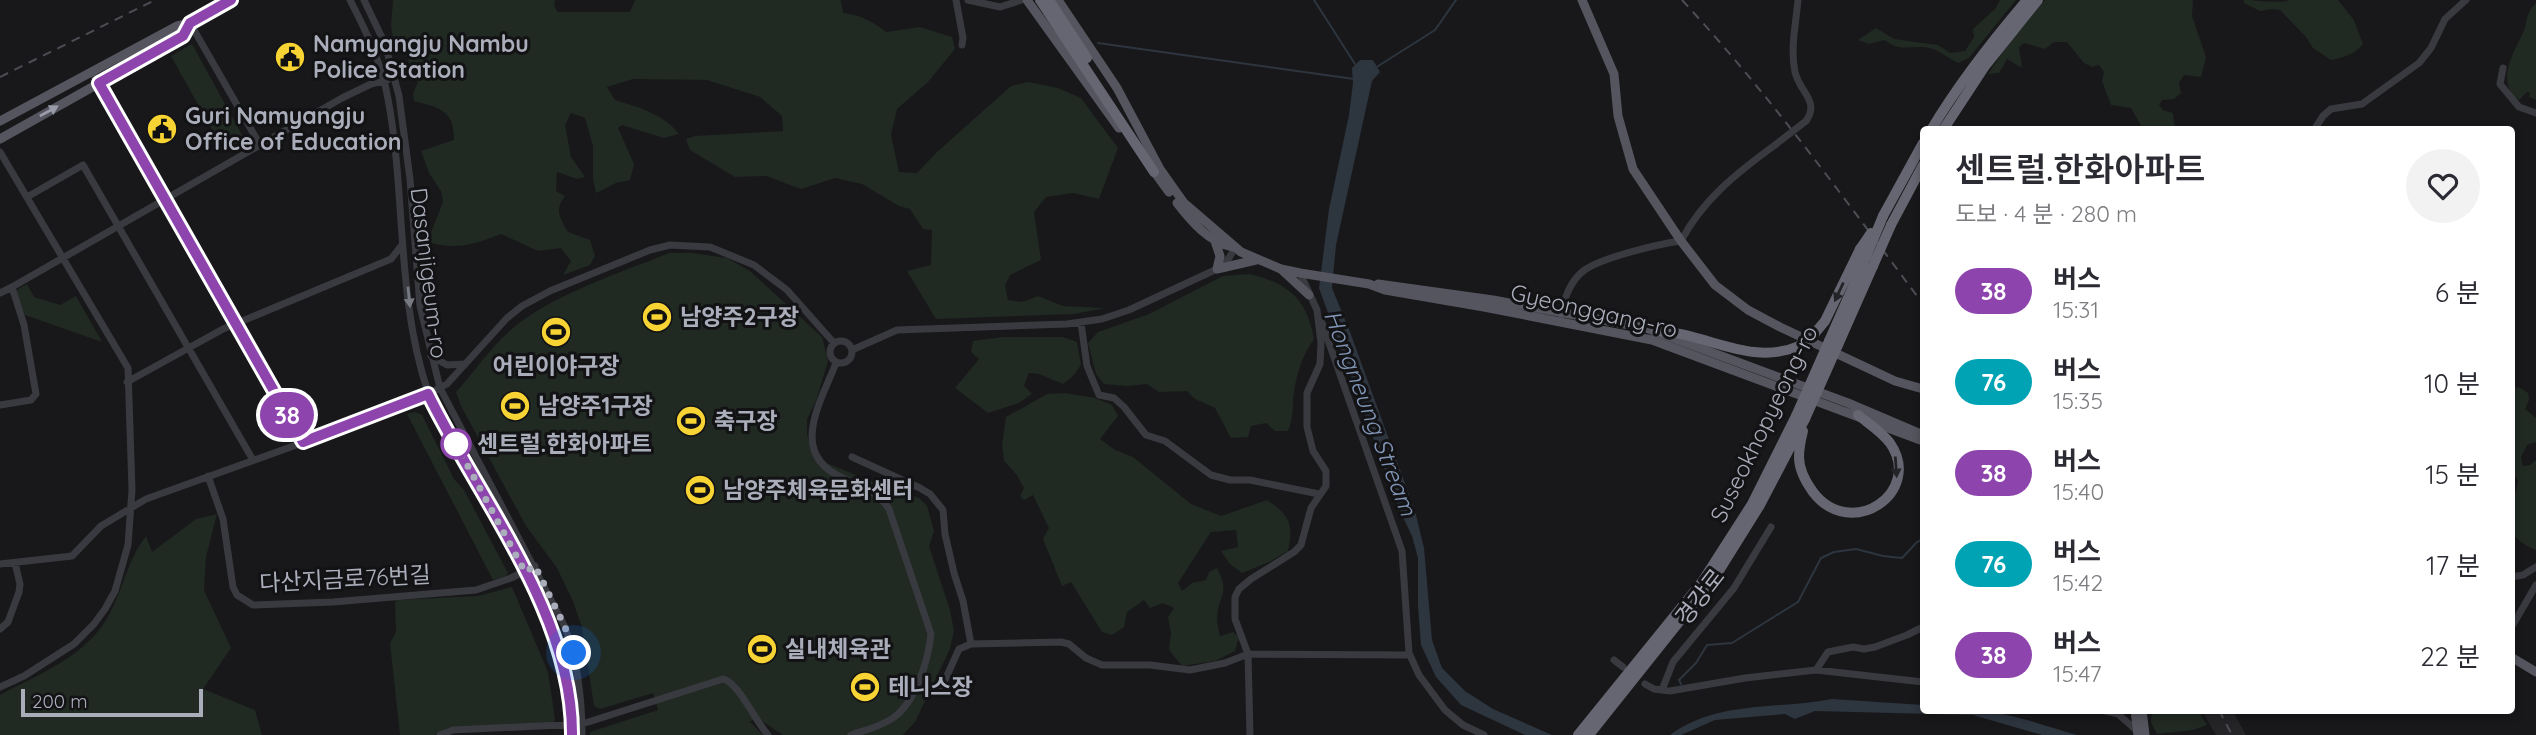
<!DOCTYPE html>
<html lang="ko">
<head>
<meta charset="utf-8">
<style>
  body { margin:0; font-family:Quicksand,"Noto Sans KR",sans-serif; background:#f2f2f3; color:#2b2b33; height:100vh; display:flex; flex-direction:column; font-size:26px; white-space:nowrap }
  * { box-sizing:border-box; margin:0 }
  p { font-size:23px; color:#7c7c81 }
  .icon { flex:none; width:38px; height:38px; fill:none; stroke:currentColor; stroke-width:2; stroke-linecap:round; stroke-linejoin:round }
  .map { position:relative; flex:1; overflow:hidden }
  .panel { position:absolute; left:1920px; top:126px; width:595px; height:588px; display:flex; flex-direction:column; background:#fff; border-radius:7px; box-shadow:0 4px 10px #0003 }
  .panel>* { flex:none }
  .badge { padding:0 14px; border-radius:23px; font-size:24px; line-height:46px }
  .scale { position:absolute; left:21px; bottom:18px; width:182px; box-sizing:border-box; padding-left:7px; border:4px solid #aaadba; border-top:0; font-size:19px; line-height:24px; white-space:nowrap; color:#aaadba; -webkit-text-stroke:5px #131315; paint-order:stroke }
  .you { position:absolute; width:35px; height:35px; margin:-18px; border:5px solid #fff; border-radius:50%; background:#1a73e8; box-shadow:0 0 0 10px #1a73e833 }
  .map>.badge { position:absolute; translate:-50% -50%; box-shadow:0 0 0 4px #fff }
  .round { display:grid; place-items:center; flex:none; width:74px; height:74px; border-radius:37px; background:#f2f2f3 }
  .overview { display:flex; align-items:center; justify-content:space-between; height:119px; padding:0 35px }
  h1 { font-size:33px; font-weight:600; line-height:52px }
  ul { padding:0; list-style:none }
  li { display:flex; align-items:center; gap:21px; height:91px; padding:0 35px }
  li div { flex:1 }
  li b { display:block; font-size:26px }
  li em { font-style:normal }
  li .badge { min-width:77px; font-weight:700; text-align:center }
  .map>svg:first-child { display:block }
  .built { fill:#252427 }
  .green { fill:#202922 }
  .water { fill:#2d353f }
  .lines { fill:none; stroke-linecap:round; stroke-linejoin:round }
  .stream { stroke:#2d353f; stroke-width:2 }
  .minor { stroke:#393940; stroke-width:7 }
  .major { stroke:#55555f; stroke-width:9 }
  .highway { stroke:#656671; stroke-width:10 }
  .rail { stroke:#4c4d55; stroke-width:2; stroke-dasharray:9 7; stroke-linecap:butt }
  .minor-bridge { stroke:#393940; stroke-width:7 }
  .highway-bridge { stroke:#656671; stroke-width:10 }
  .oneway { fill:#999ba8 }
  .oneway2 { fill:#232427 }
  .oneway3 { fill:#777983 }
  .line-casing { stroke:#fff; stroke-width:16 }
  .line { stroke:#8e44ad; stroke-width:10 }
  .walk { stroke:#aaadba; stroke-width:7; stroke-dasharray:0 12.6 }
  .stop-dot { fill:#fff; stroke:#8e44ad; stroke-width:3.5 }
  .labels { text-anchor:middle; stroke-width:6; stroke-linejoin:round; paint-order:stroke }
  .poi-label { font-size:23px; font-weight:bold; fill:#aaadba; stroke:#131315; text-anchor:start }
  .street-label { font-size:23px; fill:#aaadba; stroke:#131315 }
  .stop-label { font-size:23px; font-weight:bold; fill:#aaadba; stroke:#131315; text-anchor:start }
  .water-label { font-size:24px; font-style:italic; fill:#8095b6; stroke:#131315 }
</style>
</head>
<body>
<div class="map">
<svg width="2536" height="735" viewBox="0 0 2536 735">
  <rect width="100%" height="100%" fill="#18181a"/>
  <!-- built -->
  <path class="built" d="M2202 711H2233L2246 735H2216Z"/>
  <!-- green -->
  <path class="green" d="M393 0H555L554 6 558 12H630L635 0H839L841 1 843 13C861 15 872 21 886 32L920 27 952 37 955 49 928 82 897 109 891 135 899 172 917 173 937 152 1011 86 1028 82 1058 88 1081 98 1118 148 1099 199 1073 193 1046 197 1034 212 1041 260 1010 275 1005 286 1008 300 1022 302 1038 296 1063 306 1105 308 1074 314 936 319 907 271 931 265 932 230 923 229 910 209 899 206 862 184 835 178 801 189 766 176 735 177 690 150 686 139 695 136 783 131 782 116 760 97 707 80 633 79 607 87 615 100C638 107 664 114 679 134L664 138 622 125 618 128 634 164 630 180 616 183 596 193 593 179V146L585 118 571 113 565 125 571 157 585 177 577 179 557 172 556 191 565 196C554 211 560 217 568 232L590 240 595 256 590 265 563 275 571 261 561 248 538 251 501 234C475 244 458 250 431 243L430 235 443 202 441 191 429 173 421 151 454 140C454 110 440 108 414 101L413 94 418 82 409 68 408 53 393 38 391 27Z
    M2000 0H2016L1969 58 1958 63C1949 59 1942 52 1933 49 1916 43 1900 54 1885 40L1869 44 1858 40 1876 28 1894 39 1938 45 1950 53 1965 51 1974 37 1973 29 1995 9Z
    M2045 0H2193L2192 16 2206 57 2201 77 2184 75 2179 83 2181 93 2174 99 2162 100 2159 105 2163 110 2173 113 2175 129H2143L2131 108 2111 105 2102 81 2104 72 2099 65 2092 67 2084 63 2067 42H2054L2045 49 2024 43 2019 47 2022 68 2007 59 1999 73 1988 74 2009 43Z
    M2244 0C2257 0 2280 4 2290 0H2338L2354 20 2363 44C2356 54 2342 58 2331 60L2313 48 2306 37 2280 10 2272 9 2260 11 2244 3Z
    M2536 3V100L2529 97 2530 93 2527 92 2519 100C2495 83 2513 53 2523 33 2528 22 2525 13 2536 3Z
    M192 44 246 142 225 153 171 56Z
    M669 253H692L727 258 750 271 822 337 828 361 816 401 807 419V434L814 458 881 485 919 498 927 506 934 531 929 546 950 610 954 631 950 649 915 722 903 735H783L759 719 749 721 763 735H590V732L658 710 653 693 600 709 594 706 582 627 572 599 557 568 526 526 461 406 456 392C476 370 494 342 518 324 558 293 622 272 669 253Z
    M1250 274C1289 284 1307 299 1314 339 1303 354 1297 373 1294 392 1292 406 1294 417 1288 431H1275L1266 423 1251 426 1248 437 1231 438 1215 408 1195 399 1187 391 1159 392 1147 384 1128 386 1104 384 1096 374 1088 343 1098 332 1149 314 1223 276Z
    M27 284 34 297 60 305 76 296 102 342 25 315 16 294 18 289Z
    M1003 337H1063L1077 342 1081 365 1072 377 1063 384 1039 374 1029 373 1024 386 1032 394 1019 403 988 413 955 388 979 359 971 352 973 341Z
    M2519 387 2528 393 2529 400 2525 409 2536 418V442L2527 445 2521 457 2523 466 2530 465 2536 460V550C2497 535 2513 512 2518 480L2511 471V390Z
    M1065 393 1095 398 1112 405 1118 416 1100 439 1115 450 1133 457 1191 504 1221 516 1267 500C1289 515 1294 523 1288 551L1269 562 1242 573 1230 564 1221 551 1238 547 1236 530 1211 532 1178 583 1182 591 1192 583 1206 580 1209 572 1217 568C1231 595 1218 594 1217 619 1217 624 1219 631 1220 636L1233 632 1239 637 1235 651 1215 661 1182 666 1169 650 1171 633 1168 617 1174 608 1163 603 1150 608 1144 600 1127 612 1124 627 1112 635 1102 632 1071 582 1062 586 1043 539 1049 528 1033 495 1024 500 1020 496 1024 488 1016 474 1004 461 1002 445 1006 417 1047 394Z
    M415 412 422 415 454 479 464 490 508 573 506 576 493 580 407 414Z
    M217 514 206 557 204 590 231 648 203 689 255 710 262 735H0V695C39 674 87 656 109 615 123 589 128 559 146 536L152 552 196 519Z
    M512 587 548 672 555 719 553 723 448 728 434 735H400L390 643 396 632 395 603 397 600 478 596Z
    M2152 711H2199L2207 725 2193 730 2157 734 2151 722Z"/>
  <!-- water -->
  <path class="water" d="M1360 60H1373L1380 72 1372 81 1336 245 1332 288 1350 332 1415 511 1424 548 1432 640 1442 668 1465 691 1493 709 1552 735H1525L1461 705 1436 677 1421 645 1418 606V558L1412 536 1399 509 1319 288 1329 209 1349 115 1353 83 1352 68Z
    M1832 699 1923 705V710C1942 710 1961 709 1979 711 2013 713 2044 726 2077 735H2042L1973 715 1815 711 1795 719 1785 714 1715 720 1681 735H1670C1718 700 1776 710 1832 699Z"/>
  <g class="lines">
    <!-- stream -->
    <path class="stream" d="M1314 0 1355 64
      M1098 43 1354 79
      M1375 68 1435 30 1456 0
      M1681 684 1679 680 1696 663 1707 645 1732 643 1798 602 1821 558 1834 552 1856 549 1883 556 1902 558 1917 542 1923 539"/>
    <!-- minor -->
    <path class="minor" d="M350 0C366 31 382 64 388 99 406 195 396 298 428 392 436 416 453 440 465 462 512 546 572 636 572 735
      M364 0 385 44 399 96 410 179 420 306 440 388 565 627C578 663 582 697 582 735
      M956 0 963 38 962 45
      M968 0 1000 7 1022 0
      M1798 0C1796 23 1790 49 1795 72 1800 93 1820 101 1806 121
      M190 23 260 145
      M2503 68 2500 84 2519 107 2536 113
      M92 72 303 442
      M2314 130 2323 116 2331 109 2362 104 2419 63 2431 48 2445 19 2466 0
      M0 152 128 368 132 490 128 545 115 591 105 609 94 624 74 644 24 676 0 687
      M27 197 83 165 253 460
      M12 287 342 98 371 84 387 80
      M0 293 12 287 24 325 36 394 31 400 0 405
      M1561 315C1564 299 1569 283 1582 272 1598 258 1659 244 1681 241 1703 199 1738 172 1775 145
      M1321 320 1402 551 1409 653 1419 675 1445 710 1463 725 1484 735
      M1081 323 1087 366 1099 395 1114 398 1124 407 1146 435 1165 441 1211 475 1230 480H1250L1319 494
      M830 352a11 11 0 1 1 22 0a11 11 0 1 1-22 0Z
      M852 350 897 330 1067 324 1102 319 1129 310 1217 269 1229 258 1235 248
      M431 356 447 365 465 364
      M836 363C820 404 787 455 845 479 864 487 878 492 889 509L931 634C928 661 916 702 893 718 880 727 865 730 851 735
      M127 382 223 329 391 259 402 245
      M852 457 920 488 930 494 943 510 945 534 954 573 963 601 971 644
      M208 476 223 519 233 587 237 595 253 605 333 602 476 590 511 578 535 566
      M0 564 72 556 101 526 146 499 349 426 428 394 447 384 507 318 522 306 550 291 650 250 670 245 710 247 754 265 787 290 834 343
      M2511 577 2523 575 2536 567
      M2511 628 2536 585
      M0 629 8 622 19 592 20 584 15 563
      M1614 660 1623 667
      M1816 670 1828 652 1853 647 1864 649 1875 647 1907 635 1923 627
      M1645 684 1654 689 1670 691 1745 678 1816 670 1923 682
      M941 689 959 649 971 644 1061 642 1069 644 1086 658 1102 665H1150L1190 670 1225 663 1248 654 1235 619V597L1239 589 1251 579 1294 552 1301 545 1311 508 1326 486V471L1313 451 1307 427V393L1320 364 1321 343 1317 310 1300 273
      M1662 690 1673 662 1734 588 1771 527
      M2102 710 2118 714 2136 730
      M440 735 453 730 582 724 723 679C738 682 756 722 768 735
      M1250 735 1248 654 1410 655"/>
    <!-- major -->
    <path class="major" d="M1027 0 1119 128
      M1058 0 1117 88 1160 169 1184 203 1241 252 1281 269 1300 273 1369 284 1385 290 1484 307 1652 340 1923 441
      M1582 0 1614 74 1618 116 1633 169 1681 241 1715 285 1748 310 1780 327 1895 381 1923 389
      M0 121 177 26 190 23 231 0
      M0 139 183 36 190 23
      M1150 166 1169 192
      M1177 203C1191 221 1209 243 1233 247
      M1215 241 1220 256 1217 269 1256 260
      M1282 270 1309 295
      M1378 284 1493 300 1646 328 1848 403 1923 435
      M2511 657 2536 672
      M2135 710 2138 735
      M2142 710 2145 735"/>
    <!-- highway -->
    <path class="highway" d="M1040 0 1154 172
      M1049 0 1087 58
      M1931 130C1959 83 1992 41 2027 0
      M1943 130 1985 66 2038 0
      M1883 216 1923 143
      M1891 225 1923 165
      M1656 331C1705 332 1750 367 1799 346
      M1815 333 1825 321 1860 249
      M1829 341 1866 257
      M1838 345 1873 266
      M1803 431C1801 439 1799 449 1799 457 1799 470 1805 481 1813 492 1851 542 1924 492 1890 443 1882 432 1869 424 1858 415
      M1578 735 1702 582 1752 504 1796 416
      M1589 735 1715 577 1760 505 1805 419"/>
    <!-- rail -->
    <path class="rail" d="M1682 0C1770 95 1846 201 1923 304
      M0 77 155 0
      M2219 710 2232 735"/>
    <!-- minor-bridge -->
    <path class="minor-bridge" d="M1775 145 1806 121"/>
    <!-- highway-bridge -->
    <path class="highway-bridge" d="M1860 249 1871 233
      M1866 257 1883 216
      M1873 266 1891 225
      M1799 346 1815 333
      M1796 416 1829 341
      M1805 419 1838 345"/>
  </g>
  <!-- one-way arrows -->
  <defs><path id="oneway-solid" d="M-6-.8H1V-3.2L6.5 0L1 3.2V.8H-6Z" transform="scale(1.75)"/></defs>
  <use class="oneway" href="#oneway-solid" transform="translate(49 111) rotate(-29)"/>
  <g class="oneway2">
    <use href="#oneway-solid" transform="translate(1839 292) rotate(115)"/>
    <use href="#oneway-solid" transform="translate(1896 467) rotate(86)"/>
  </g>
  <use class="oneway3" href="#oneway-solid" transform="translate(409 297) rotate(84)"/>
  <g class="lines">
    <!-- line casing -->
    <g class="line-casing">
      <path id="line" d="M231 0 190 23 183 36 99 83 303 442 428 394C479 499 573 614 572 735"/>
    </g>
    <!-- line -->
    <use href="#line" class="line"/>
    <!-- walk -->
    <path class="walk" d="M456 444 525 572 535 566 565 627 574 653"/>
  </g>
  <!-- icons -->
  <defs>
    <g id="civic-disc" transform="scale(1.575)"><circle r="9.5" fill="#f7d333" stroke="#131315"/><path d="M-.6-6.5H3V-4.5H.6V-3L4-1V1h2V6H-6V1h2V-1L-.6-3ZM-1.2 2.5V6h2.4V2.5Z" fill="#111"/></g>
    <g id="stadium-disc" transform="scale(1.575)"><circle r="9.5" fill="#f7d333" stroke="#131315"/><path d="M0-5a6.5 5 0 1 0 0 10a6.5 5 0 1 0 0-10ZM-3.5-1.8h7v3.6h-7Z" fill="#111"/></g>
  </defs>
  <g fill-rule="evenodd">
    <use href="#civic-disc" x="290" y="57"/>
    <use href="#civic-disc" x="162" y="129"/>
    <use href="#stadium-disc" x="657" y="317"/>
    <use href="#stadium-disc" x="556" y="332"/>
    <use href="#stadium-disc" x="515" y="406"/>
    <use href="#stadium-disc" x="691" y="421"/>
    <use href="#stadium-disc" x="700" y="490"/>
    <use href="#stadium-disc" x="762" y="649"/>
    <use href="#stadium-disc" x="865" y="687"/>
  </g>
  <!-- markers -->
  <circle class="stop-dot" cx="456" cy="444" r="14"/>
  <g class="labels">
    <!-- poi labels -->
    <g class="poi-label">
      <text x="313" y="52">Namyangju Nambu<tspan x="313" dy="26">Police Station</tspan></text>
      <text x="185" y="124">Guri Namyangju<tspan x="185" dy="26">Office of Education</tspan></text>
      <text x="680" y="325">남양주2구장</text>
      <text x="556" y="374" text-anchor="middle">어린이야구장</text>
      <text x="538" y="414">남양주1구장</text>
      <text x="714" y="429">축구장</text>
      <text x="723" y="498">남양주체육문화센터</text>
      <text x="785" y="657">실내체육관</text>
      <text x="888" y="695">테니스장</text>
    </g>
    <!-- street labels -->
    <g class="street-label">
      <text transform="translate(429 273) rotate(83)" y="8">Dasanjigeum-ro</text>
      <text transform="translate(1594 311) rotate(13)" y="8">Gyeonggang-ro</text>
      <text transform="translate(1764 424) rotate(-64)" y="8">Suseokhopyeong-ro</text>
      <text transform="translate(345 579) rotate(-3)" y="8">다산지금로76번길</text>
      <text transform="translate(1700 597) rotate(-52)" y="8">경강로</text>
    </g>
    <!-- stop labels -->
    <g class="stop-label">
      <text x="477" y="452">센트럴.한화아파트</text>
    </g>
    <!-- water labels -->
    <g class="water-label">
      <text transform="translate(1370 413) rotate(69)" y="8">Hongneung Stream</text>
    </g>
  </g>
</svg>
<div class="scale">200 m</div>
<div class="you" style="left:574px;top:653px"></div>
<b class="badge" style="left:287px;top:415px;background:#8e44ad;color:#fff">38</b>
<section class="panel">
<div class="overview"><div><h1>센트럴.한화아파트</h1><p>도보 · 4 분 · 280 m</p></div><a class="round"><svg class="icon" aria-label="heart" viewBox="0 0 24 24"><path d="M12 20l-8-8c-3-5 5-10 8-4 3-6 11-1 8 4z"/></svg></a></div>
<ul>
<li><span class="badge" style="background:#8e44ad;color:#fff">38</span><div><b>버스</b><p>15:31</p></div><em>6 분</em></li>
<li><span class="badge" style="background:#00a3b4;color:#fff">76</span><div><b>버스</b><p>15:35</p></div><em>10 분</em></li>
<li><span class="badge" style="background:#8e44ad;color:#fff">38</span><div><b>버스</b><p>15:40</p></div><em>15 분</em></li>
<li><span class="badge" style="background:#00a3b4;color:#fff">76</span><div><b>버스</b><p>15:42</p></div><em>17 분</em></li>
<li><span class="badge" style="background:#8e44ad;color:#fff">38</span><div><b>버스</b><p>15:47</p></div><em>22 분</em></li>
</ul>
</section>
</div>
</body>
</html>
